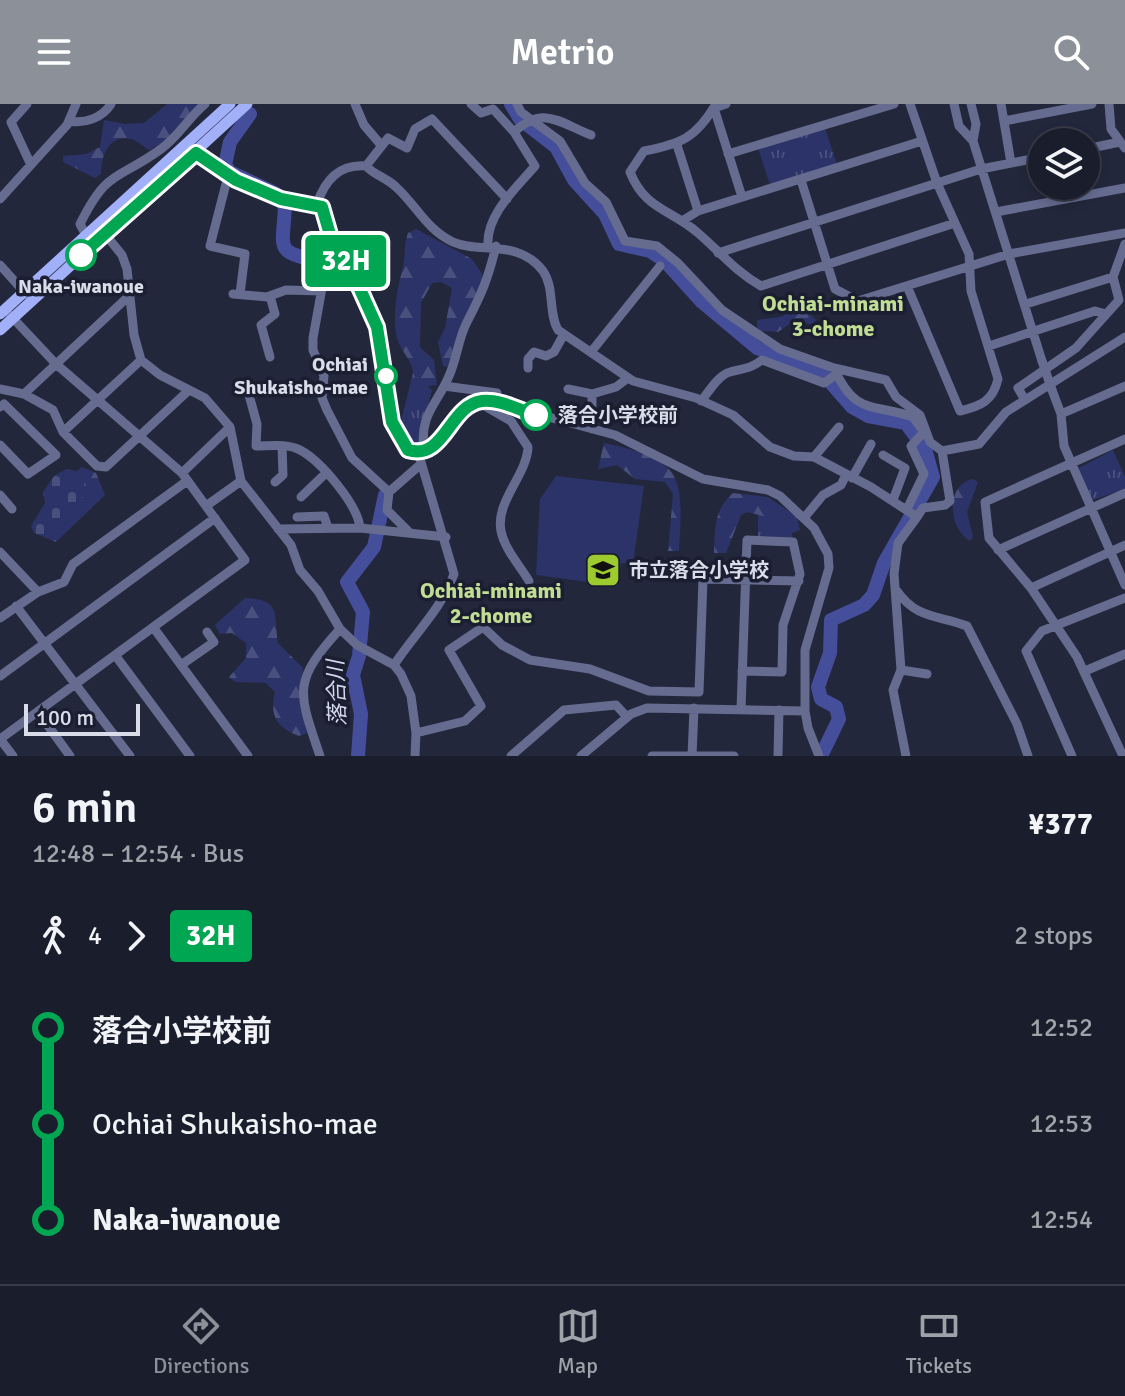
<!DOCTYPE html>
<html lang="en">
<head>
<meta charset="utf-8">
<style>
  body { margin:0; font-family:Signika,"Noto Sans JP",sans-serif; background:#232634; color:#f1f3f6; height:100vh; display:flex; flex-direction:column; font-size:30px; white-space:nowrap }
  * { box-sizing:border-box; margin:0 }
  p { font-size:26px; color:#9fa2a9 }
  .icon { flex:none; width:44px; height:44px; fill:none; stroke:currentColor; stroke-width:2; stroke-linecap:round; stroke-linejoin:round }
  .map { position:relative; height:652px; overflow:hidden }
  .sheet { display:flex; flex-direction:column; background:#1a1d2c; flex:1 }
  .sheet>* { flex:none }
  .badge { padding:0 16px; border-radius:6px; font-size:28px; line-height:52px }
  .tools { position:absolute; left:1028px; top:24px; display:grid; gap:16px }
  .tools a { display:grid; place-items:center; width:72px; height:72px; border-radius:50%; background:#1a1d2c; box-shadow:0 4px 12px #0003,0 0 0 2px #383b48; font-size:40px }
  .scale { position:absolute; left:24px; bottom:20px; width:116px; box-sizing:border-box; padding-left:8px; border:4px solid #d9ddea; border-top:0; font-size:22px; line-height:28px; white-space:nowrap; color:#d9ddea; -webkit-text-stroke:6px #1a1e30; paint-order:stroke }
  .map>.badge { position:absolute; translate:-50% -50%; box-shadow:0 0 0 4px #fff }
  .legs { display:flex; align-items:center; gap:12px; height:88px; padding:0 32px; font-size:26px }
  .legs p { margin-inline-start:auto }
  .head { display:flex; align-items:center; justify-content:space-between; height:136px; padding:0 32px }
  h1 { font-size:44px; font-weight:600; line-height:60px }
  ul { padding:0 32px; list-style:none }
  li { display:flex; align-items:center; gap:28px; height:96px; font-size:30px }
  li i { display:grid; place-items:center; width:12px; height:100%; margin:0 10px; background:currentColor }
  li i::after { content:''; width:20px; height:20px; margin:-10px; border:6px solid; border-radius:50%; background:#1a1d2c }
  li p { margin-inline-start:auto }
  li:first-child i { background:linear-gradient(#0000 50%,currentColor 0) }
  li:last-child i { background:linear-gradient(currentColor 50%,#0000 0) }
  header { display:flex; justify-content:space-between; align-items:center; height:104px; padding:0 32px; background:#8c9099; color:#fff; font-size:36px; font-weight:600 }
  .menu { display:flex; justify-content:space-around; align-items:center; height:112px; border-top:2px solid #383b48; background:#1a1d2c; font-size:22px; color:#9fa2a9 }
  .menu a { display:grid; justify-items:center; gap:4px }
  .menu .selected { color:#8c9099 }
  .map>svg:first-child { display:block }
  .grass { fill:url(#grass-tufts) }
  .forest { fill:url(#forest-firs) }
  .cemetery { fill:url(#cemetery-stones) }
  .garden { fill:#2c3368 }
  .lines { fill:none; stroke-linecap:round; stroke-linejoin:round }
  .river { stroke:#444e9b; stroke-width:14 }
  .minor { stroke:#656c90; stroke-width:9 }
  .major { stroke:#a1b0f8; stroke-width:11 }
  .minor-bridge { stroke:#656c90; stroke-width:9 }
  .line-1-casing { stroke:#fff; stroke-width:18 }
  .line-1 { stroke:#00a651; stroke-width:12 }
  .stop-1-dot { fill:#fff; stroke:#00a651; stroke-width:4 }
  .labels { text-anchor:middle; stroke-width:7; stroke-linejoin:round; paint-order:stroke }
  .stop-label { font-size:20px; font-weight:bold; fill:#d9ddea; stroke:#1a1e30 }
  .poi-label { font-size:20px; font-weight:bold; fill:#d9ddea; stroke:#1a1e30; text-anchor:start }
  .neighbourhood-label { font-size:22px; font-weight:bold; fill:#c1dc93; stroke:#1a1e30 }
  .water-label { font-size:22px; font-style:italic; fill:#d3d9ef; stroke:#1a1e30 }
</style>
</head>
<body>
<header><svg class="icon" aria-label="menu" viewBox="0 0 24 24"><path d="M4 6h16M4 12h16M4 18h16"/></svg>Metrio<svg class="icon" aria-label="search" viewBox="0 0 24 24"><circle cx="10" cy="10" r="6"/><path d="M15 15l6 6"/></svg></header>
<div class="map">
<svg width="1125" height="652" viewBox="0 0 1125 652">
  <defs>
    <pattern id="grass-tufts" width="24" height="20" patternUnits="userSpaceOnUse" patternTransform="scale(2)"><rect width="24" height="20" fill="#2c3368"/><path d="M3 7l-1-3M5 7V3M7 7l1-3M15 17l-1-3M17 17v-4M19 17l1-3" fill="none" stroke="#4a507e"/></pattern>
    <pattern id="forest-firs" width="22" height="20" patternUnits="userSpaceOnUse" patternTransform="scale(2)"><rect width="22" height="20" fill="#2c3368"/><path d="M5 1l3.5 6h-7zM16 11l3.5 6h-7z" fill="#4a507e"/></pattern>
    <pattern id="cemetery-stones" width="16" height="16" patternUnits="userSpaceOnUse" patternTransform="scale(2)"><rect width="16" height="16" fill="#2c3368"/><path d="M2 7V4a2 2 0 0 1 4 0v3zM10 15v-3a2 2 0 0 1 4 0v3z" fill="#4a507e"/></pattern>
  </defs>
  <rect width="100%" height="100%" fill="#23273b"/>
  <!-- grass -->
  <path class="grass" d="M825 24 837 61 770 81 758 44Z
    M413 269 432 286 418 342 404 332 401 317Z
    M1113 346 1125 373V385L1092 396 1079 364Z
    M758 408 780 416 792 429V435L758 434Z"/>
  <!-- forest -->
  <path class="forest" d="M167 0H199L165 37 149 46C144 43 137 37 132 35 109 30 101 51 101 70L95 74 63 58V52L86 50 100 43 104 16 125 20 144 19Z
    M416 125 472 155 482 170V181L448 263 443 262 438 238 445 224 452 184 441 178 432 179 421 199 420 243 434 256 437 281 427 282 413 269C412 254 399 247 396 230 393 210 397 186 402 167 406 155 403 142 408 129Z
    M798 204 807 207 816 216 813 221 795 216 778 228 760 227 757 223V216L780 213Z
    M604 339C686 356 683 373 679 447H668L673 390 665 378 635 375 617 361 598 365Z
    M82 363 96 369 105 391 56 438V418L89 386 77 367Z
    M973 375 978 378 967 408 973 433 970 437C948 424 945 381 973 375Z
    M733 389 768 393 797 413 800 426 792 429 779 416 747 408 741 411 726 449H714C715 425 714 405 733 389Z
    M245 494C283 496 273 510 278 539L303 564 300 590 307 629 299 632C277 624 269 612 275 588L266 579 235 578 229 573 246 554V539L232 529 220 530 215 521Z"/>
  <!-- cemetery -->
  <path class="cemetery" d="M66 365 77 367 89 386 56 418V438L34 429 31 422 45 399 43 388 54 372Z"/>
  <!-- garden -->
  <path class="garden" d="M556 372 644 382 633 460 621 459 618 482 536 471 540 395Z"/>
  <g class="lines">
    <!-- river -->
    <path class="river" d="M511 0 520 15 556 43 574 76 605 110 619 140 650 147 665 157 702 198 757 244 824 271 852 303 868 312 906 319 925 345 933 373 884 459 873 491 864 501 831 516 830 549 818 583 821 595 836 603 839 615 821 652
      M250 10 230 38 225 61 230 68 275 89 285 102C283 146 273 149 323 157L320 175
      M358 652 361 610 353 571 359 552 363 508 347 478 374 443 385 391"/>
    <!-- minor -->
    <path class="minor" d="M27 0 11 18 31 61
      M355 0 364 21 381 41
      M471 0 481 9 493 5 514 28 535 62C516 84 486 111 488 141
      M517 0 521 8 560 37 585 79 606 98 625 137 657 142 678 159 722 206 780 245 834 264 886 276 896 293 920 311 930 338 942 347
      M716 0C696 34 681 40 644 47L630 68C645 106 671 105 698 129 720 148 736 168 761 182L955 119
      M726 0 714 4 742 93
      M954 0 959 22 973 37 1042 257
      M971 0 976 20 973 37
      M1001 0 1011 59
      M1109 0 1111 25 1125 44
      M69 17C85 20 102 14 111 0
      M1004 17 1092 0
      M514 28C543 1 558 18 591 31
      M677 41 698 107
      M192 44 236 76 281 95 322 103C327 113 325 124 330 133 350 170 377 208 383 251 388 282 383 323 408 346L426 347 469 301 489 297 615 331 703 375 768 386 780 392 814 424 828 450 829 464 805 546V607L808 624 819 652
      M1086 45 1120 38
      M728 50 894 0
      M228 72 210 142 245 150 240 190
      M801 76 835 185 858 197 1009 150 1125 129
      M0 95 67 21 76 0
      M507 95 432 15 415 25 407 44 388 34 366 62C374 71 387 74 396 83 416 101 427 126 453 138 479 150 518 134 543 167 555 184 548 209 558 226L633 277 696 294 733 311 770 343 794 352 814 353 871 383 917 413 898 439 894 470 901 566 893 586 906 652
      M317 100C325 76 339 60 366 62
      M996 108 1125 84
      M682 117 698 107 922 37
      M105 130 122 151 127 165 134 231 141 256 160 271 205 294 230 323 241 377 291 441 300 466 318 487 340 525 357 541 394 561 401 570 411 592 416 629 415 652
      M87 133 80 120C108 64 117 77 161 45 179 32 188 14 205 0
      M331 134 313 234V246L324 272 322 294 327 306 352 354 389 388 387 406 409 428
      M718 149 981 65 1042 53
      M0 161 27 191
      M907 182 960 307C981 302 993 297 998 275L971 187 969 150 937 79 910 0
      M233 190 267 193 286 186 321 187
      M1026 200 1113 173
      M989 242 1095 207 1106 210
      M591 248 660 162
      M270 253 261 221 275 210 270 192
      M528 264V255L534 248 546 252 554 248 564 230
      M834 264C855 312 873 299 913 313L924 328 911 342 924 370 907 405
      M444 282 497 289
      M0 285 24 290 53 306 63 328 97 362 106 363 188 287
      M568 285 592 290
      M1052 286 1061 310 1064 342 1125 481
      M24 290 130 191
      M249 291 257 320 256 342C270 342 287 339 300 346 321 357 358 401 360 424
      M1025 296 1018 284 1076 244 1119 196 1113 173 1125 140
      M701 297C709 288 718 271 730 268 744 264 750 265 762 256L824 279 837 270
      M478 298 511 317 528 343C527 371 495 398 501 427 504 444 520 462 529 477
      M0 303 4 300 56 351 28 370 0 341
      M1061 310 1125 282
      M592 325V290L616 283 628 274
      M63 328 141 256
      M424 347C419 310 437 301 449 272 457 255 458 235 467 218 482 189 488 175 496 142
      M883 351 905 364 893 396
      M814 353 839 323
      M182 369 230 323
      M852 374 871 340
      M275 378 283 371 282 342
      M389 388 421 360
      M0 391 12 405
      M301 393 325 370
      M206 402 241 377
      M297 413 324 412 328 424
      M917 413 923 404 945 401 950 397 942 347 979 340 1006 308 1125 233
      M804 414 823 391 841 381 846 371
      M278 425 360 424 446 433
      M998 446 1125 389
      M0 448 38 488
      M1031 484 1125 441
      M897 487C917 516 940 511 967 522L1017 620 1028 652
      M16 502 130 652
      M0 514 38 488 64 478 73 460 187 377
      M153 523 248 652
      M115 551 190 652
      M181 561 214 538 207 528
      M394 561C415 529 441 506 454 470L418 348
      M901 566 927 570
      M1085 567 1125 550
      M0 572 215 414
      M741 605 747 436 793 438 800 470 783 521 782 568 742 567
      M38 608 70 652
      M416 629 465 617 481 602 449 546 483 523 502 541 530 556 590 565 649 587 699 588 703 475 799 477
      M0 635 245 456 182 369 56 260 10 211
      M0 635 13 652
      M320 652C298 587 292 578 340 525
      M511 652 564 606 616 601 627 613
      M581 652 631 610 647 604 805 607
      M652 652H734
      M692 652 694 604
      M778 652 779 606
      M1072 652 1026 547 1042 527 1125 494
      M1123 652 1077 553 1031 484 989 434 985 398 1125 335"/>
    <!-- major -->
    <path class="major" d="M0 210 230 0
      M0 226 247 0"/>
    <!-- minor-bridge -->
    <path class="minor-bridge" d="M1042 257 1052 286"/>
  </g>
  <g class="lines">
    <!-- line-1 casing -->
    <g class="line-1-casing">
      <path id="line-1" d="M81 151 196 49 236 76 281 95 322 103 331 134 350 163 377 223 392 318 408 346C445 357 449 301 482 297 500 295 519 306 536 311"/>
    </g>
    <!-- line-1 -->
    <use href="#line-1" class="line-1"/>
  </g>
  <!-- icons -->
  <defs>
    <g id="school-square" transform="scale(1.8)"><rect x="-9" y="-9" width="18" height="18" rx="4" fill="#9dca2f" stroke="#1a1e30"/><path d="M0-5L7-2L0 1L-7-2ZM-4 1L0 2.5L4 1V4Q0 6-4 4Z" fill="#111"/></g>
  </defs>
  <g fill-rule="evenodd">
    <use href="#school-square" x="603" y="466"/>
  </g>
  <!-- markers -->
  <g class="stop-1-dot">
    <circle cx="81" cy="151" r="14"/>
    <circle cx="386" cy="272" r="10"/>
    <circle cx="536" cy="311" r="14"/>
  </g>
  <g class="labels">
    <!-- stop labels -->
    <g class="stop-label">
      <text x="81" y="189">Naka-iwanoue</text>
      <text x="368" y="267" text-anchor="end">Ochiai<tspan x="368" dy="23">Shukaisho-mae</tspan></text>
      <text x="558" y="318" text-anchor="start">落合小学校前</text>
    </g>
    <!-- poi labels -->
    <g class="poi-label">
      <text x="629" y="473">市立落合小学校</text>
    </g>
    <!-- neighbourhood labels -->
    <g class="neighbourhood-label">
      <text x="833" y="207">Ochiai-minami<tspan x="833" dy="25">3-chome</tspan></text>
      <text x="491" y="494">Ochiai-minami<tspan x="491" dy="25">2-chome</tspan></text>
    </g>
    <!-- water labels -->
    <g class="water-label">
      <text transform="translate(336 589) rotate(-92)" y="8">落合川</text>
    </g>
  </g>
</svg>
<div class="tools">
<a><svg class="icon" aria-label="layers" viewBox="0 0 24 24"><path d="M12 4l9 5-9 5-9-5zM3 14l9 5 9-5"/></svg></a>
</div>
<div class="scale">100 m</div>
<b class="badge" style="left:346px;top:157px;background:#00a651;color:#fff">32H</b>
</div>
<section class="sheet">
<div class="head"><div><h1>6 min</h1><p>12:48 – 12:54 · Bus</p></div><b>¥377</b></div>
<div class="legs"><svg class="icon" aria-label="walk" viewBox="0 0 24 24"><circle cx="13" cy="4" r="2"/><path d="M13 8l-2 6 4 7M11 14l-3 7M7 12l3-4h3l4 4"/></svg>4<svg class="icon" aria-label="forward" viewBox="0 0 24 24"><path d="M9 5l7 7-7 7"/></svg><b class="badge" style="background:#00a651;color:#fff">32H</b><p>2 stops</p></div>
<ul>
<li><i style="color:#00a651"></i><b>落合小学校前</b><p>12:52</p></li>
<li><i style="color:#00a651"></i><span>Ochiai Shukaisho-mae</span><p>12:53</p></li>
<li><i style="color:#00a651"></i><b>Naka-iwanoue</b><p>12:54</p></li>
</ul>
</section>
<nav class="menu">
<a class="selected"><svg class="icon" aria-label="directions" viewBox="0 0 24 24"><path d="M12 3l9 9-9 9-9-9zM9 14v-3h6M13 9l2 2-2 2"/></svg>Directions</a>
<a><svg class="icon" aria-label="map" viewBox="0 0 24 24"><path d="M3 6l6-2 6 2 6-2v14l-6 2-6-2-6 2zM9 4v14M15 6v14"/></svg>Map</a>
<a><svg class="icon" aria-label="tickets" viewBox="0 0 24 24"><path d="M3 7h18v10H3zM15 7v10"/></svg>Tickets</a>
</nav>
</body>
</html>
